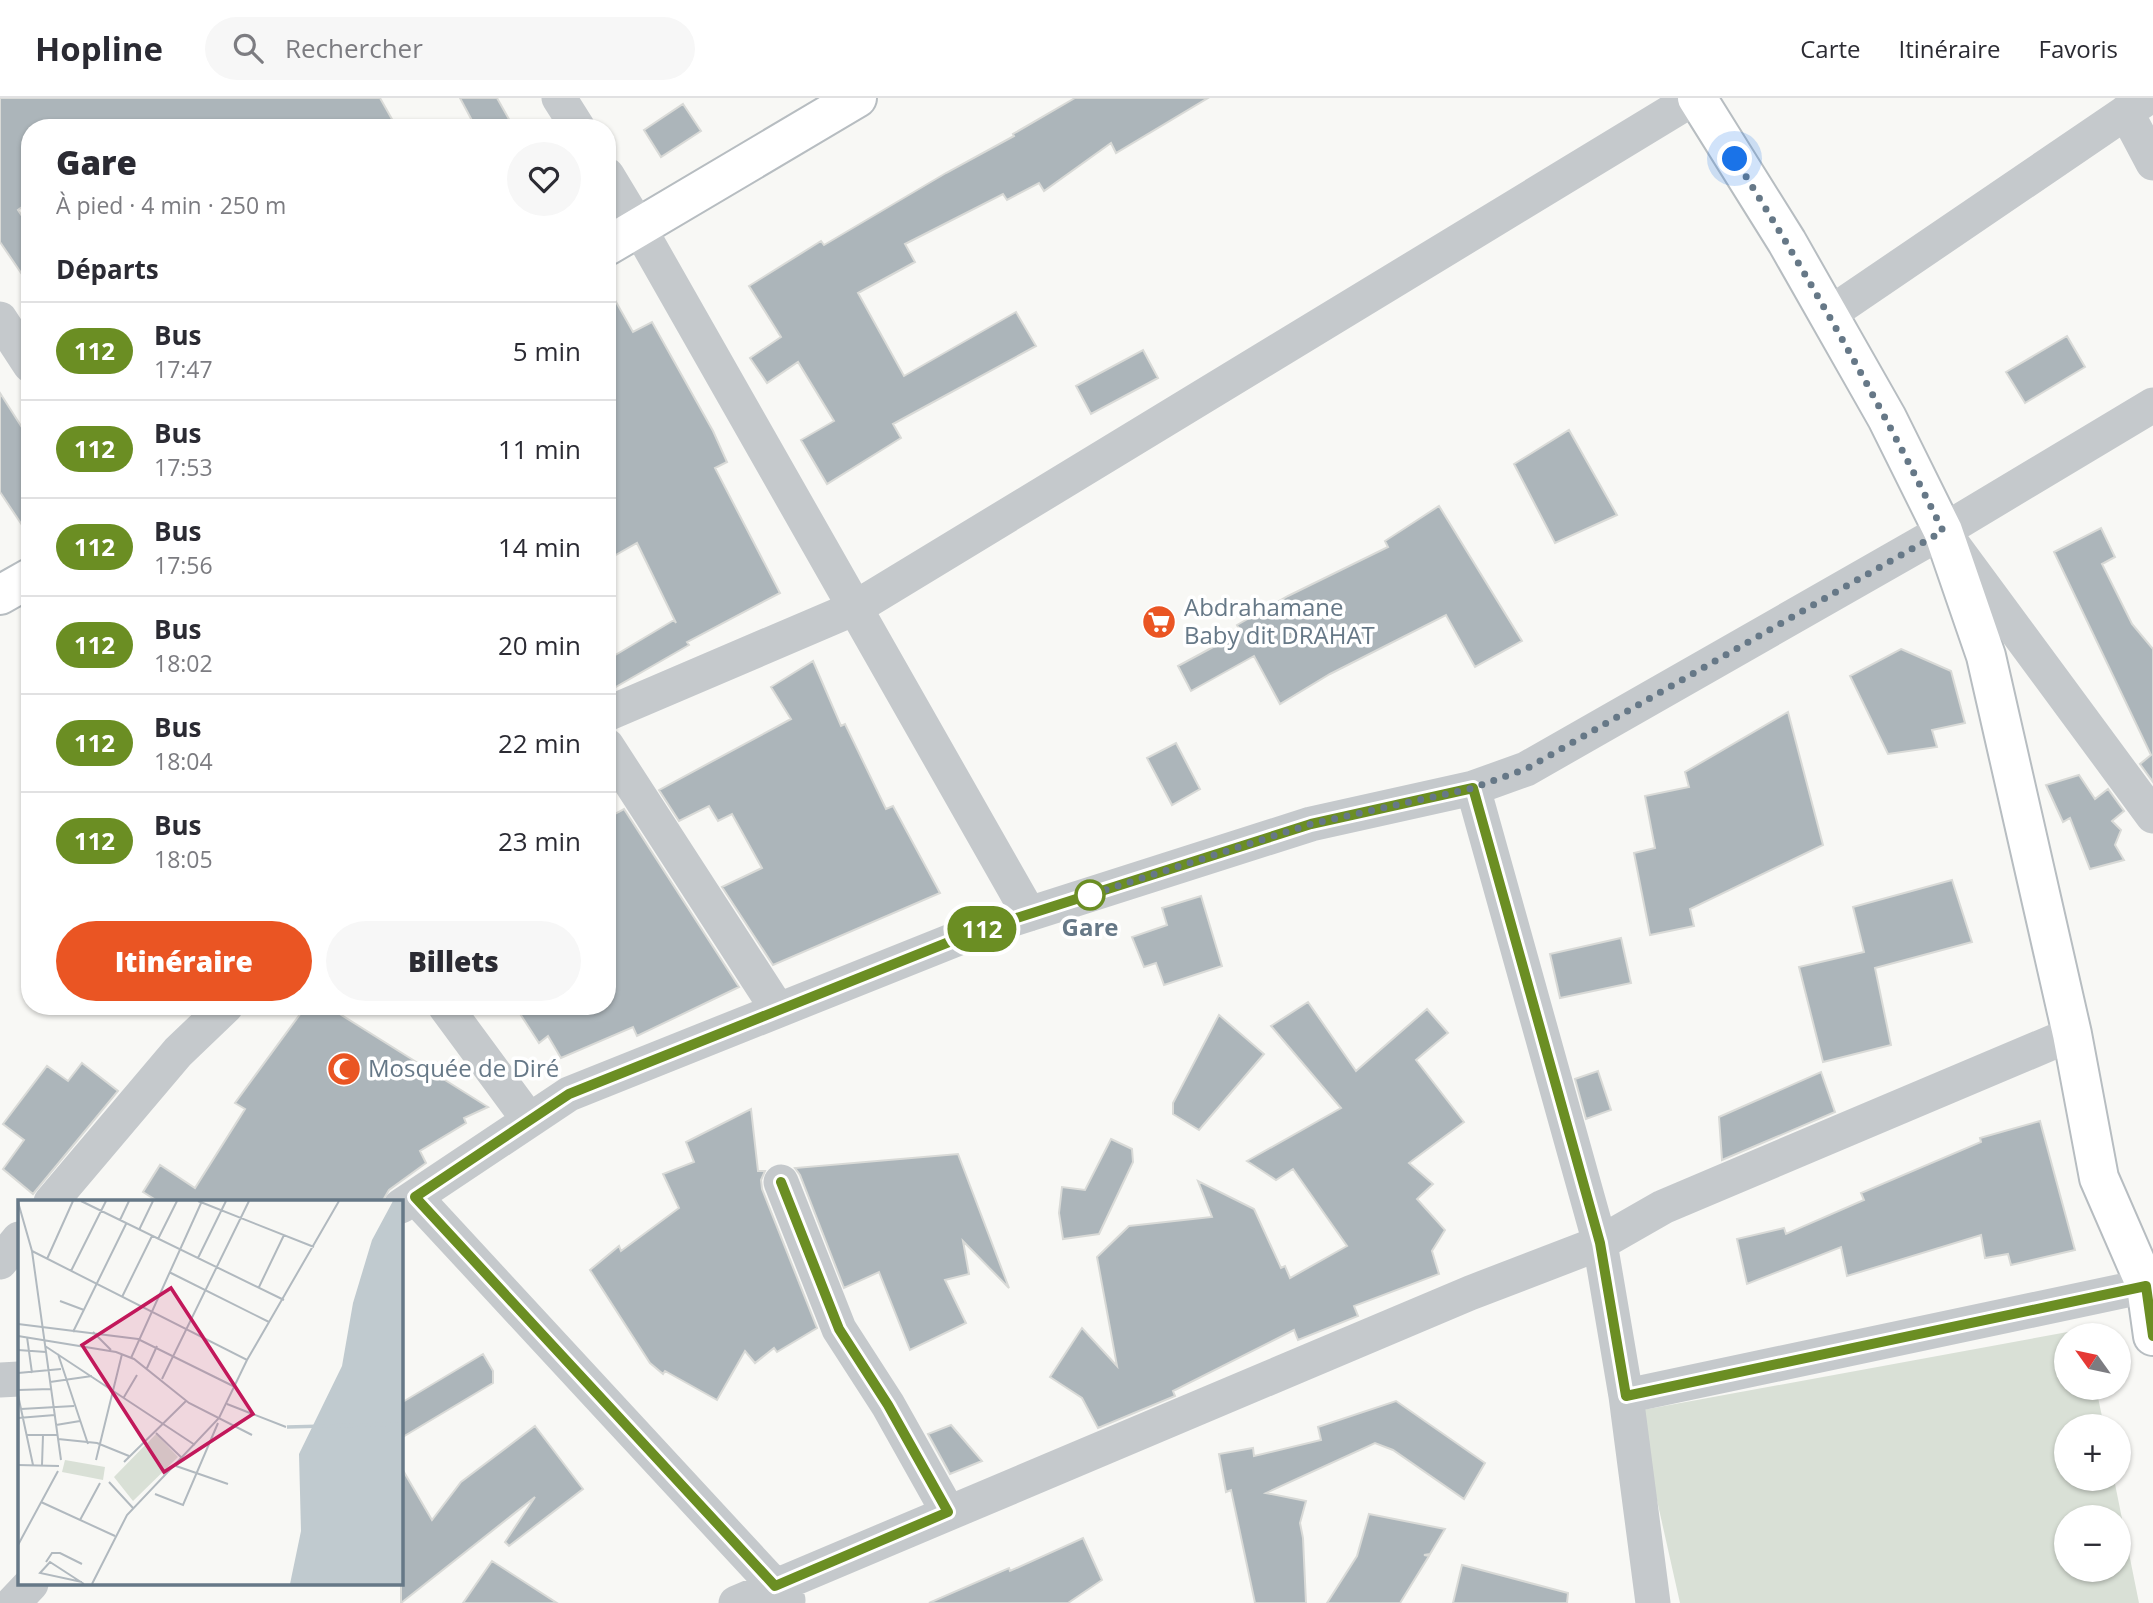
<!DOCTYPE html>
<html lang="fr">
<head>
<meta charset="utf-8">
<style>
  body { margin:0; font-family:"Open Sans",sans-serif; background:#f7f7f7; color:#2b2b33; height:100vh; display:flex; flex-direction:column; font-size:26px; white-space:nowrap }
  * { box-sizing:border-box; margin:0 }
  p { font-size:23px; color:#7c7c81 }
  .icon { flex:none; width:38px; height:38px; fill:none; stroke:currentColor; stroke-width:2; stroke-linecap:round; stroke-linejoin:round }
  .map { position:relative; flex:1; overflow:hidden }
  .panel { position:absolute; left:21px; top:21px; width:595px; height:896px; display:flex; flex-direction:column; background:#fff; border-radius:28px; box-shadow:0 2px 5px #0004 }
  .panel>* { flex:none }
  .badge { padding:0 14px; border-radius:23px; font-size:24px; line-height:46px }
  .needle { width:46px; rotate:303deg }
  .fabs { position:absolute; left:2054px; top:1225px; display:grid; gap:14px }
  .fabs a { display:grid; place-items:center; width:77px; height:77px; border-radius:50%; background:#fff; box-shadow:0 2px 5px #0004; font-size:35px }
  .you { position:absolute; width:35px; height:35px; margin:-18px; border:5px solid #fff; border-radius:50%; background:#1a73e8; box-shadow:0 0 0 10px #1a73e833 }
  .map>.badge { position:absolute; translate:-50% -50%; box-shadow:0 0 0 4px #fff }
  h2 { padding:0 35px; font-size:26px; line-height:63px }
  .round { display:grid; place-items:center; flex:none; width:74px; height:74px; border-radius:37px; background:#f7f7f7 }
  .headline { display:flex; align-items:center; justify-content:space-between; height:119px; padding:0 35px }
  h1 { font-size:33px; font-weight:800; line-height:52px }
  .cta { display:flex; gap:14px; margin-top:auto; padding:14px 35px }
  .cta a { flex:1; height:80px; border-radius:42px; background:#ea5523; color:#fff; font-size:28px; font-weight:800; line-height:80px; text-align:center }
  .cta a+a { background:#f7f7f7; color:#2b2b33 }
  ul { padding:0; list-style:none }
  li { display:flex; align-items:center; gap:21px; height:98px; padding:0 35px; border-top:2px solid #e1e1e2 }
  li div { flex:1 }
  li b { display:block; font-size:26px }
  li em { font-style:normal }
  li .badge { min-width:77px; font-weight:700; text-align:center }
  header { display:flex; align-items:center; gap:42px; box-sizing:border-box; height:98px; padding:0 35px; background:#fff; border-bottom:2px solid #e1e1e2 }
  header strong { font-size:33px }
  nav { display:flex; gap:38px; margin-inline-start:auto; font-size:24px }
  .search { width:490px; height:63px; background:#f7f7f7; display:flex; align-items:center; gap:18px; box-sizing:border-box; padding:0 24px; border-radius:38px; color:#7c7c81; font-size:26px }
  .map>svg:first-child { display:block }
  .green { fill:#d9e0d6; fill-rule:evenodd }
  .building { fill:#acb5ba; stroke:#d9dad7; stroke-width:2 }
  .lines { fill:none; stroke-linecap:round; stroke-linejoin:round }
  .secondary-casing { stroke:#b7bdc1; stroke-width:42 }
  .street { stroke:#c5c9cc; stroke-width:35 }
  .secondary { stroke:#fff; stroke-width:38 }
  .line-casing { stroke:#fff; stroke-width:16 }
  .line { stroke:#6b8e23; stroke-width:10 }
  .walk { stroke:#667887; stroke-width:7; stroke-dasharray:0 12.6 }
  .stop-dot { fill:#fff; stroke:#6b8e23; stroke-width:3.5 }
  .labels { text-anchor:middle; stroke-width:7; stroke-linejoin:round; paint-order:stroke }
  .poi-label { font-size:24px; fill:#667887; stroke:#fff; text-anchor:start }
  .stop-label { font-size:24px; font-weight:bold; fill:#667887; stroke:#fff }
  .inset-river { fill:none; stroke:#c0cacf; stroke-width:3.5 }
  .inset-road { fill:none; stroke:#b1b9bf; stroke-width:2 }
  .view { fill:#c2185b; fill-opacity:0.15; stroke:#c2185b; stroke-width:3.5 }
  .inset-edge { fill:none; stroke:#667887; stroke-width:3.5 }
</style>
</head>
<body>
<header>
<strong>Hopline</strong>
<div class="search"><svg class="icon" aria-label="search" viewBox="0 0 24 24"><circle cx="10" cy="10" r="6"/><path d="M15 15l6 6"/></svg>Rechercher</div>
<nav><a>Carte</a><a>Itinéraire</a><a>Favoris</a></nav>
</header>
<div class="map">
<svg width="2153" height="1505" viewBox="0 0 2153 1505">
  <rect width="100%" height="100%" fill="#f8f8f5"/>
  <!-- green -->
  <path class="green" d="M2084 1231 2085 1237H2067V1290H2096L2104 1328H2067V1381H2114L2139 1505H1680L1637 1313ZM2067 1419H2119V1472H2067Z"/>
  <!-- building -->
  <path class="building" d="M0 0H380L397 30H30V103L18 112 30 130V188L0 144Z
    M460 0H497L514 30H476Z
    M1075 0H1208L1116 55 1111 45 1044 93 1039 85 1007 102 1003 96 905 146 915 164 858 195 904 278 1016 214 1036 248 893 326 901 340 827 386 801 342 834 323 798 264 767 285 750 260 781 239 749 188 821 143 824 147 946 75 1014 38 1013 36Z
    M683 6 701 33 661 59 644 32Z
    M607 188 633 234 652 224 713 333 727 364 715 370 780 495 687 544 689 547 607 594V562L674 522 676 525 637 445 607 462Z
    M2067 238 2085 269 2025 305 2006 274Z
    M1143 252 1158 280 1091 316 1076 288Z
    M0 295 30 342V439L0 394Z
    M1569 332 1617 417 1555 445 1514 366Z
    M1439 408 1522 543 1475 569 1446 517 1330 576 1280 606 1254 558 1191 593 1178 568 1241 534 1237 527 1288 498 1388 449 1385 443Z
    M2101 430 2115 459 2102 466 2132 526 2153 551V684L2140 666 2151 657 2054 454Z
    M1901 551 1951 573 1965 625 1932 632 1937 649 1888 656 1850 578Z
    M813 563 841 628 845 626 886 711 893 708 940 795 773 867 722 789 762 770 732 716 718 723 709 708 679 723 659 692 791 621 771 589Z
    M1788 614 1823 747 1690 811 1694 828 1650 837 1634 755 1655 750 1645 698 1689 689 1685 674Z
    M1176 645 1200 691 1172 707 1147 660Z
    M2079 677 2095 701 2108 691 2124 713 2112 723 2121 732 2115 747 2124 762 2090 771 2070 720 2063 724 2046 687Z
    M624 711 739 889 637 938 633 929 561 960 548 938 539 945 515 908H607V720Z
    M1952 782 1972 844 1875 870 1891 947 1823 964 1799 869 1864 854 1853 809Z
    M1201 798 1222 868 1164 887 1156 865 1144 869 1132 839 1167 827 1162 810Z
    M1621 840 1631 885 1560 900 1550 856Z
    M1308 904 1356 973 1427 911 1448 935 1416 962 1464 1024 1409 1065 1433 1086 1417 1101 1445 1132 1432 1153 1439 1176 1354 1208 1358 1218 1298 1242 1294 1232 1173 1293 1175 1298 1098 1330 1082 1300 1050 1279 1082 1230 1117 1268 1097 1159 1129 1128 1212 1119 1198 1083 1254 1111 1281 1170 1285 1168 1290 1180 1347 1148 1293 1071 1276 1082 1247 1063 1341 1010 1271 928Z
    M306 908H327L488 1009 464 1020 466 1025 420 1053 426 1065 389 1092 382 1104H159L143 1094 160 1067 195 1090 245 1011 235 1005Z
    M1219 917 1264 956 1199 1032 1173 1016V1005Z
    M82 965 118 993 33 1096 3 1071 24 1042 3 1026 47 968 68 983Z
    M1598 973 1611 1012 1586 1021 1575 981Z
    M1821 974 1835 1014 1722 1062 1719 1019Z
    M751 1011 758 1073H765L761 1082 762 1091 817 1230 777 1254 774 1250 755 1265 745 1253 717 1302 665 1273 663 1276 650 1265 590 1172 619 1148 621 1153 679 1110 663 1076 694 1064 686 1044Z
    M2040 1023 2075 1152 2011 1167 2008 1156 1985 1160 1981 1137 1847 1178 1841 1149 1747 1186 1737 1141 1784 1130 1786 1136 1864 1102 1861 1095 1981 1044 1980 1040Z
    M1111 1041 1132 1051 1133 1064 1099 1136 1063 1141 1059 1115 1062 1089 1085 1092Z
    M958 1056 1009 1190 963 1143 969 1176 945 1182 966 1225 910 1252 879 1174 844 1190 800 1077 795 1070Z
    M483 1256 493 1273V1285L401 1340V1305Z
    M1396 1303 1485 1365 1464 1401 1393 1352 1375 1345 1266 1395 1306 1403 1300 1425 1303 1440 1306 1505H1255L1231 1392 1226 1394 1219 1356 1253 1350 1254 1358 1321 1342 1318 1329Z
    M951 1327 982 1363 950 1376 928 1336Z
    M535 1328 583 1391 509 1448 505 1444 535 1399 401 1505V1369L432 1422 461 1384Z
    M1369 1416 1445 1431 1430 1456 1424 1457 1429 1458 1400 1505H1327L1357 1458Z
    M1083 1440 1102 1482 1068 1505H929L1009 1470 1010 1473Z
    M492 1463 557 1505H463Z
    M1462 1467 1568 1495 1567 1505H1453Z"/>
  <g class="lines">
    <!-- secondary casing -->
    <g class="secondary-casing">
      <path id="secondary" d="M1697 0 1787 144 1887 320 1943 433 1986 558 2072 936 2099 1080 2146 1188 2153 1238
        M607 148 857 0
        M0 497 30 480"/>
    </g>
    <!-- street -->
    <path class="street" d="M559 0 578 30
      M2126 14 2153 65
      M607 77 639 130 1029 816
      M1828 217 2147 0
      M0 221 30 267
      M1953 447 2153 718
      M607 616 855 510 1694 0
      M607 648 778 912
      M1473 690 1600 1145 1626 1298 1653 1505
      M445 908 529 1022
      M781 1084 839 1231 888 1307 948 1414
      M415 1099 788 1502
      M51 1104 178 954 226 908
      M401 1108 569 996 979 832 1311 726 1473 690 1526 671 1943 433 2153 307
      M0 1164 19 1141
      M0 1282 19 1281
      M1626 1298 2146 1188
      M13 1505 31 1486
      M736 1505 1470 1195 1600 1145 1663 1109 2072 936"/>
    <!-- secondary -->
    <use href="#secondary" class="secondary"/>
  </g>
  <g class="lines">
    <!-- line casing -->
    <g class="line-casing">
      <path id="line" d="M781 1084 839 1231 888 1307 948 1414 775 1488 415 1099 569 996 979 832 1311 726 1473 690 1600 1145 1626 1298 2146 1188 2153 1238"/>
    </g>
    <!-- line -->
    <use href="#line" class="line"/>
    <!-- walk -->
    <path class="walk" d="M1090 797 1080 800 1311 726 1473 690 1526 671 1943 433C1880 305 1811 182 1735 61"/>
  </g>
  <!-- icons -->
  <defs>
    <g id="supermarket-disc" transform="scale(1.75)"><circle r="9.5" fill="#ea5523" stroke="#fff"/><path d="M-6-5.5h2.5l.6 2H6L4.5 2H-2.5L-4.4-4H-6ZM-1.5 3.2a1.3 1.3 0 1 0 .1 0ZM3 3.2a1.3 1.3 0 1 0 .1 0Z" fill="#fff"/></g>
    <g id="mosque-disc" transform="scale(1.75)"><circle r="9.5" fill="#ea5523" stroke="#fff"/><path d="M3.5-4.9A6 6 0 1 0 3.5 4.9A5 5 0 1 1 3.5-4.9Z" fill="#fff"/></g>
  </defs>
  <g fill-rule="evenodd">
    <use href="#supermarket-disc" x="1159" y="524"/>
    <use href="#mosque-disc" x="344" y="971"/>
  </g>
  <!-- markers -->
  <circle class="stop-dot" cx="1090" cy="797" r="14"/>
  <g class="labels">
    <!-- poi labels -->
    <g class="poi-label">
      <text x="1184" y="518">Abdrahamane<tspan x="1184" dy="28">Baby dit DRAHAT</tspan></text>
      <text x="368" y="979">Mosquée de Diré</text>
    </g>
    <!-- stop labels -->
    <g class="stop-label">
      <text x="1090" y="838">Gare</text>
    </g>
  </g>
  <!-- overview -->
  <g transform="translate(18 1102)">
    <rect width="385" height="385" fill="#f8f8f5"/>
    <path d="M138 234 160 257 115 301 96 277ZM47 260 87 267 85 280 44 272Z" fill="#d9e0d6"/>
    <path d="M375 1H385V384H272L283 331 281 254 324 166 335 103 354 40Z" fill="#c0cacf"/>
    <path class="inset-river" d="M269 227 385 224"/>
    <path class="inset-road" d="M63 1 266 100M180 1 296 47M0 2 14 51 229 160 321 1M102 20 111 1M121 30 135 1M140 39 159 1M14 51 43 260M180 58 208 1M29 59 55 1M53 71 88 1M151 72 251 122M241 87 266 35M104 97 134 36M42 101 66 110M0 124 120 139 217 187M55 132 108 24M75 132 93 150M0 136 98 152 116 159 171 203 234 235M9 137 14 173M27 146 177 245M0 150 28 152M40 154 70 244M113 158 184 1M129 168 139 146M0 173 43 169M144 179 231 1M32 182 74 176M0 190 33 189M0 195 15 265M106 197 119 175M209 204 268 227M3 209 56 206M0 218 37 215M38 225 62 221M138 233 165 259M9 235H40M40 239 79 243 111 256M78 260 104 154M106 262 168 201M0 265 41 266M24 265 25 235M158 266 210 284M91 282 115 308M137 294 165 305 200 223M23 302 97 336M62 320 82 283M0 345 40 271M28 362 34 353H42L64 364M64 382 22 373 32 362 66 384M74 384 109 315 201 218 229 160"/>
    <path class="view" d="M153 88 235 214 146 272 64 145Z"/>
    <rect width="385" height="385" class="inset-edge"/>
  </g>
</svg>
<div class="fabs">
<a><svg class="needle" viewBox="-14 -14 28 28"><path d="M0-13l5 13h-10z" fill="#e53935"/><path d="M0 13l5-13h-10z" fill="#7c7c81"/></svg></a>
<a>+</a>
<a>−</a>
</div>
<div class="you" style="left:1735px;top:61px"></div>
<b class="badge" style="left:982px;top:831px;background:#6b8e23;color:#fff">112</b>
<section class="panel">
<div class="headline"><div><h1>Gare</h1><p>À pied · 4 min · 250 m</p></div><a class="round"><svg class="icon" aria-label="heart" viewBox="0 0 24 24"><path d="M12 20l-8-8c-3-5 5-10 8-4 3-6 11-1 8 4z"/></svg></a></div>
<h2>Départs</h2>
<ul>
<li><span class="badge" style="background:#6b8e23;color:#fff">112</span><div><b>Bus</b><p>17:47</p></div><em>5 min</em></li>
<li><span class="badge" style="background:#6b8e23;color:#fff">112</span><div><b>Bus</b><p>17:53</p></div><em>11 min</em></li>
<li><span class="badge" style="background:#6b8e23;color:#fff">112</span><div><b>Bus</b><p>17:56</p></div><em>14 min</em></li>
<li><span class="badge" style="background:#6b8e23;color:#fff">112</span><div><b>Bus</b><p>18:02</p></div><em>20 min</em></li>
<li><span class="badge" style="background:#6b8e23;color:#fff">112</span><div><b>Bus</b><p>18:04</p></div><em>22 min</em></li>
<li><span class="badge" style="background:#6b8e23;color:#fff">112</span><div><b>Bus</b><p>18:05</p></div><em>23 min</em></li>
</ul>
<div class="cta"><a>Itinéraire</a><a>Billets</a></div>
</section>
</div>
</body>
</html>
